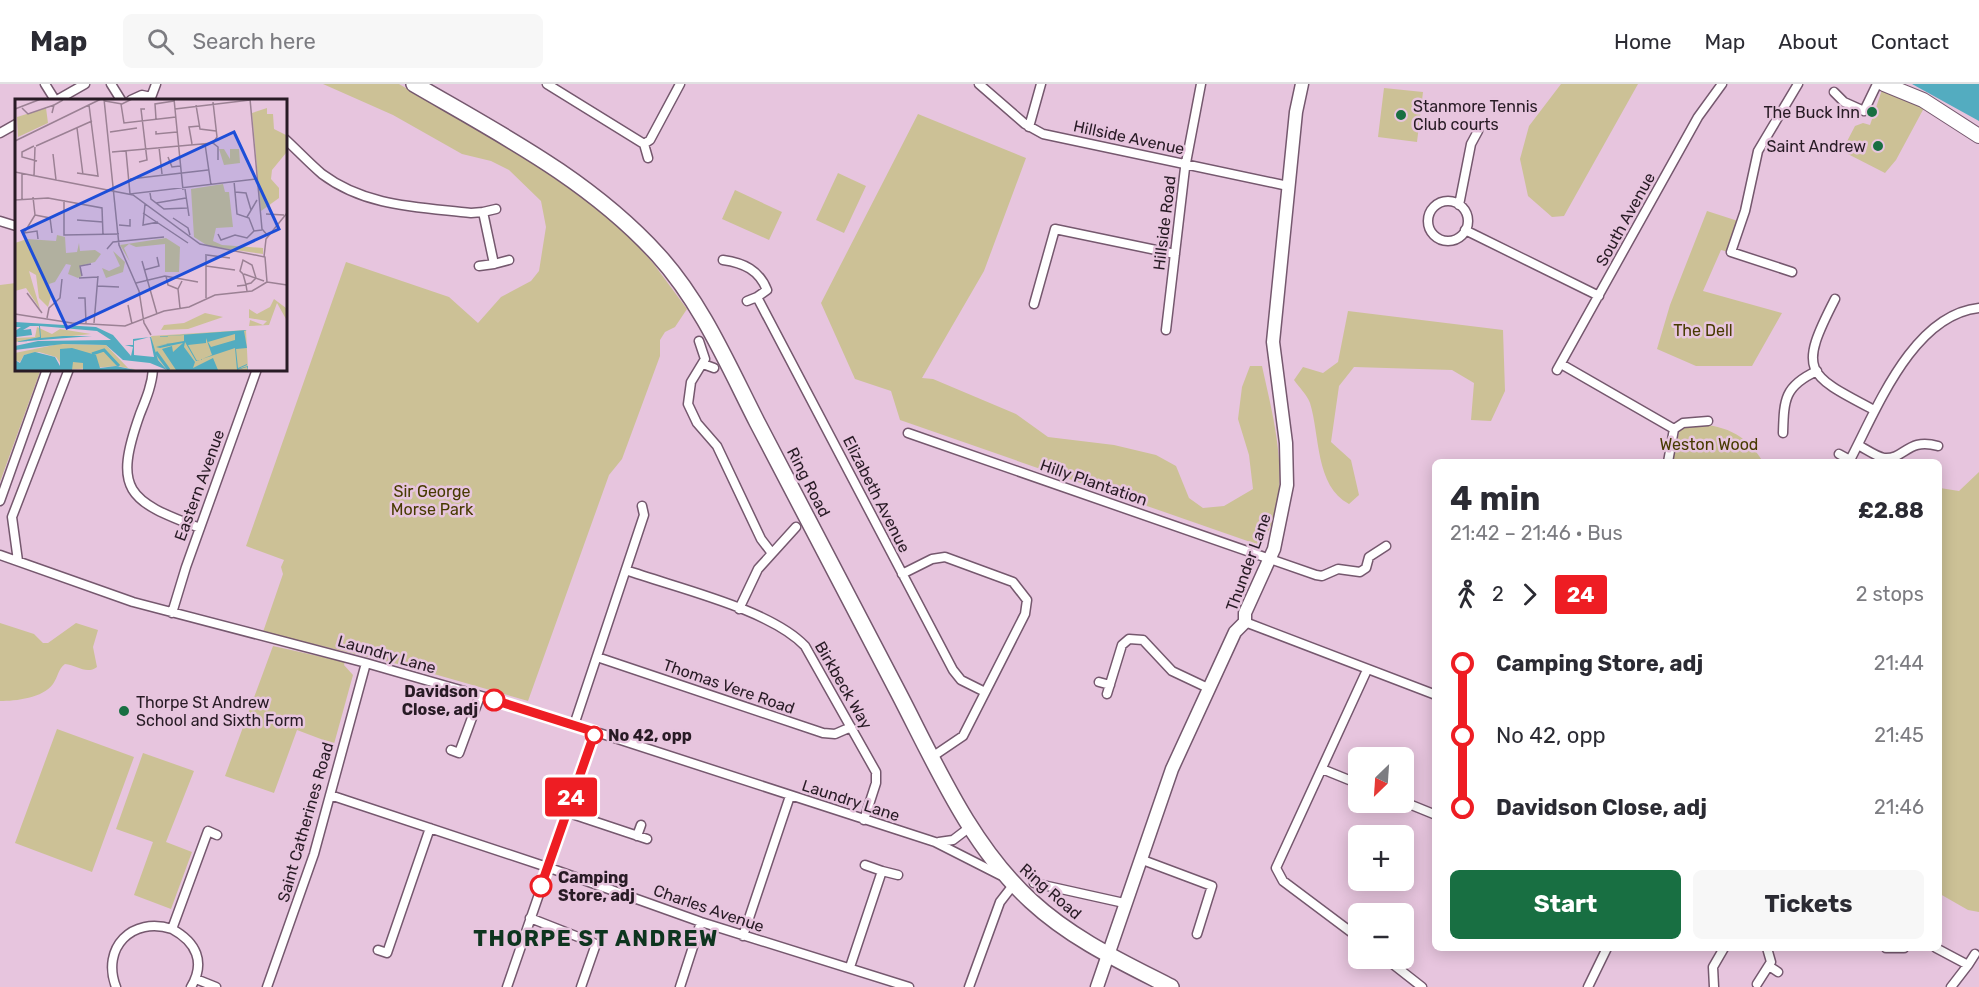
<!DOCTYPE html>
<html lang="en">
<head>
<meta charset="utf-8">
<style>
  body { margin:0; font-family:Rubik,sans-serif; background:#f7f7f7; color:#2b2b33; height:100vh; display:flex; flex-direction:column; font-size:22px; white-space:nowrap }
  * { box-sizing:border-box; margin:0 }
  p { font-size:20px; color:#7c7c81 }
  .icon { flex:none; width:33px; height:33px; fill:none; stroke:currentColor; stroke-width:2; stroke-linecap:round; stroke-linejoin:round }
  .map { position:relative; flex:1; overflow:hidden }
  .side { position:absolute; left:1432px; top:375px; width:510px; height:492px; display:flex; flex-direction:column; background:#fff; border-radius:9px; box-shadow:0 3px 15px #0003 }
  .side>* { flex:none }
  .badge { padding:0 12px; border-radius:4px; font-size:21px; line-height:39px }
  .needle { width:39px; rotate:205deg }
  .fabs { position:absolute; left:1348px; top:663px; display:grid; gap:12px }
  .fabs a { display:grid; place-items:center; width:66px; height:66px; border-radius:9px; background:#fff; box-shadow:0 3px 15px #0003; font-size:30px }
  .map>.badge { position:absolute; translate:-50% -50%; box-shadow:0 0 0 3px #fff }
  .legs { display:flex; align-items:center; gap:9px; height:66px; padding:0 18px; font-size:20px }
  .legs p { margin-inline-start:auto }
  .headline { display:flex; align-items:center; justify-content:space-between; height:102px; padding:0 18px }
  h1 { font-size:33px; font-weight:700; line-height:45px }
  .cta { display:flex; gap:12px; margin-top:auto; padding:12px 18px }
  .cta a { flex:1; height:69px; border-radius:9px; background:#186f42; color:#fff; font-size:24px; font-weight:700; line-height:69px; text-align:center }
  .cta a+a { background:#f7f7f7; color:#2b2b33 }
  ul { padding:0 18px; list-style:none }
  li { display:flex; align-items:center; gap:21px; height:72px; font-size:22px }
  li i { display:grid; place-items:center; width:9px; height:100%; margin:0 8px; background:currentColor }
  li i::after { content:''; width:15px; height:15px; margin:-8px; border:4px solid; border-radius:50%; background:#fff }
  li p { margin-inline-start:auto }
  li:first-child i { background:linear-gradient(#0000 50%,currentColor 0) }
  li:last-child i { background:linear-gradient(currentColor 50%,#0000 0) }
  header { display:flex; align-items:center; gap:36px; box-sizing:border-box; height:84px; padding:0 30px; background:#fff; border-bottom:2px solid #e1e1e2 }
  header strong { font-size:28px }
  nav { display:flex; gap:33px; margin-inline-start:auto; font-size:21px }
  .search { width:420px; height:54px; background:#f7f7f7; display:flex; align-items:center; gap:15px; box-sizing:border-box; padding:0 21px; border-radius:9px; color:#7c7c81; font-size:22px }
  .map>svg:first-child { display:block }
  .green { fill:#ccc196 }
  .water { fill:#53acc0 }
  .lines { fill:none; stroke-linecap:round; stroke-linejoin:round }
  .street-casing { stroke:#75586e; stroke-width:11 }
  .secondary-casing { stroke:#75586e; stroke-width:15 }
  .primary-casing { stroke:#75586e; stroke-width:16 }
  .highway-casing { stroke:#75586e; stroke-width:18 }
  .street { stroke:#fff; stroke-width:8 }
  .secondary { stroke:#fff; stroke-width:12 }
  .primary { stroke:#fff; stroke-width:14 }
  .highway { stroke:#fff; stroke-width:15 }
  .line-1-casing { stroke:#fff; stroke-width:14 }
  .line-1 { stroke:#ee1d23; stroke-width:9 }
  .poi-dot { fill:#186f42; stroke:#e7c5de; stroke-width:2 }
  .stop-1-dot { fill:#fff; stroke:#ee1d23; stroke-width:3 }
  .labels { text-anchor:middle; stroke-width:5; stroke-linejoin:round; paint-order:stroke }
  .poi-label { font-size:16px; fill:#281b25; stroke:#e7c5de; text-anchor:start }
  .street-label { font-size:16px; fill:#281b25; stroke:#e7c5de }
  .park-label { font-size:16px; fill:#473a01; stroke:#e7c5de }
  .stop-label { font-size:16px; font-weight:bold; fill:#281b25; stroke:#e7c5de; text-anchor:start }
  .district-label { font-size:22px; font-weight:bold; letter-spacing:1.5px; fill:#0e351f; stroke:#e7c5de }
  .inset-river { fill:none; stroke:#53acc0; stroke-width:3 }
  .inset-road { fill:none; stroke:#9b8194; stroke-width:1.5 }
  .view { fill:#1d4ed8; fill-opacity:0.15; stroke:#1d4ed8; stroke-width:3 }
  .inset-edge { fill:none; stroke:#281b25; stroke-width:3 }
</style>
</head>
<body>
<header>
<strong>Map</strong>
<div class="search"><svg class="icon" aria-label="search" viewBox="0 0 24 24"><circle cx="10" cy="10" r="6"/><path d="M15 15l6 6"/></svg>Search here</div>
<nav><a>Home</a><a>Map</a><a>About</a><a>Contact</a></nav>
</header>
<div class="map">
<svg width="1979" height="903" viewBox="0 0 1979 903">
  <rect width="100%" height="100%" fill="#e7c5de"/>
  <!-- green -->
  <path class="green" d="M323 0H399L548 88 620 142 653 179 687 225 675 243 665 248 660 256V272L622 375 609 391 528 617 406 582 263 548 283 490 281 483 284 476 246 462 346 178 449 213 478 239 501 213 531 197 539 187 546 143 541 117 509 86 491 77 462 70 393 31Z
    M1561 0H1638L1564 132 1552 133 1528 112 1520 75 1529 42Z
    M1883 3 1924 24 1896 76 1885 89 1842 67 1855 42 1863 39 1870 41Z
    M1384 4 1423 8 1417 58 1378 53Z
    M918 30 1026 74 984 187 922 294 933 295 1016 330 1048 353 1114 361 1156 371 1176 382 1189 414 1203 424 1224 422 1253 405 1249 371 1238 335 1242 303 1250 282H1262C1273 333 1297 417 1259 461L900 336 891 307 855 295 821 219Z
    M838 89 866 102 844 149 816 136Z
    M735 106 782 128 769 156 722 135Z
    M1707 127 1738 137 1729 168 1721 166 1703 207 1782 229 1752 282H1696L1657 265 1670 221Z
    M16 199V285H41L0 398V201Z
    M1348 227 1503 246 1505 307 1491 337 1471 336 1474 299 1452 286 1354 283 1339 302 1331 358 1351 376 1359 411 1349 420C1315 402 1320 351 1310 319 1307 311 1299 303 1294 296L1303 283 1323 289 1338 278Z
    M1690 340C1722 340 1746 349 1763 378H1671L1680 345Z
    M1979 388V828L1968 826 1940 810V404L1959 407Z
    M0 539 34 550 43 559H48L76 539 98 546 93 563 97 583C86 591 77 581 65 580 58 585 58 593 53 600 43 614 16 617 0 617Z
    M273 562 345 578 344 581 353 591 334 660 297 646 274 709 225 692Z
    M57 645 134 673 92 788 15 759Z
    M143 669 194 687 166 758 192 768 171 825 134 811 153 758 116 745Z"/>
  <!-- water -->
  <path class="water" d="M1912 0H1979V37Z"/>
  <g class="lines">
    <!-- street casing -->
    <g class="street-casing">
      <path id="street" d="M45 0 55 16
        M111 0 121 16
        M547 0 644 60
        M979 0 1025 40 1043 50 1288 102
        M1834 8 1844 18 1864 27 1877 0
        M57 16 85 0
        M131 16 142 11 151 13
        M150 16 156 0
        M1029 43 1041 0
        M0 49 16 40
        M285 55C297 66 309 79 322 90 366 123 419 123 471 129L483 128 494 180 479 182
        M648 74 644 60 650 56 680 0
        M1428 137a20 20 0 1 1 40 0a20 20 0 1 1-40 0Z
        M1459 121 1471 60 1478 47
        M483 128 496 125
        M0 137 16 142
        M1465 146 1599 212
        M723 176C744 179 759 186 767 206L757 213
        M494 180 509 176
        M1792 188 1731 168 1745 127 1758 67 1798 0
        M1835 215C1798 287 1805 290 1874 326
        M747 217 757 213 953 586 961 596 985 608
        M1034 220 1055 145 1175 170
        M1166 246 1185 84 1201 0
        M699 257 705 275 691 298 688 320 697 339 717 362 761 455 771 468
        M703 280 714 284
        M1561 280 1674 345
        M153 285C152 301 146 315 140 330 113 406 127 417 200 444
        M1557 286 1698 33 1722 0
        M908 349 1316 491 1322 492 1338 485 1360 488 1366 484 1369 473 1386 462
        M1783 349C1784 316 1784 302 1817 287
        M1858 361C1866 365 1875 372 1884 374 1905 376 1907 353 1938 362
        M1839 370 1850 376
        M1668 378 1674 345 1683 339 1708 337
        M1849 378C1876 327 1912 231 1979 224
        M0 417 47 285
        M0 471 133 518 366 579 516 622 935 758 1000 791
        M18 477 12 433 69 285
        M626 486C676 504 770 525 805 562L876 688V699L864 736
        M902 490 932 475 945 473 1013 498 1027 516 1025 530 963 652 932 673
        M739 525 758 485 796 443
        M172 529 186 483 257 285
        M1245 538 1436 611
        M597 573 823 649 835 650 851 643
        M1099 598 1110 601
        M1107 610 1122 561 1129 555 1143 556 1172 587 1208 604
        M574 641 644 431 642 422
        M451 666 459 669 480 612
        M1322 685 1359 700
        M330 711 547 783 701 838 909 903
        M1404 718 1436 731
        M566 728 647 755
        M637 752 641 741
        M939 758 953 756 970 743
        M1140 775 1212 802 1197 850
        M882 787 898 791
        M1034 799 1124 819
        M530 834 596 860 581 903
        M743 852 790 712
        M1359 854 1283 797 1276 784 1367 586
        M1886 864H1904
        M1936 864 1968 881 1951 903
        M378 866 387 869 430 744
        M1385 874 1422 903
        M1968 881 1975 870
        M1769 882 1778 888
        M850 883 882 787 865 781
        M196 895 216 903
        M1757 900 1771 878 1767 864
        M116 903C101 864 132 832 172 845
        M191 903C206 878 196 858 172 845L208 747 217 751
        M267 903 314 770 366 579
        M507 903 595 648
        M680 903 701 838
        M969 903 1000 818 1014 800 1011 798
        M1588 903 1607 864
        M1714 903 1713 883 1724 864"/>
    </g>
    <!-- secondary casing -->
    <g class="secondary-casing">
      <path id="secondary" d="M1097 903 1172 685 1235 548 1245 538V529L1274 465 1287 401 1286 359 1273 258 1296 28 1302 0"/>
    </g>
    <!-- primary casing -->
    <g class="primary-casing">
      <path id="primary" d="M1884 0 1923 16 1979 52"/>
    </g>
    <!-- highway casing -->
    <g class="highway-casing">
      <path id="highway" d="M414 0C500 50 590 96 658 171 701 218 728 281 757 338 804 428 851 518 898 608 936 681 970 761 1031 817 1072 855 1122 878 1171 903"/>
    </g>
    <!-- street -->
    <use href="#street" class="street"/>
    <!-- secondary -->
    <use href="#secondary" class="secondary"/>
    <!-- primary -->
    <use href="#primary" class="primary"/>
    <!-- highway -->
    <use href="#highway" class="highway"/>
  </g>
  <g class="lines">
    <!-- line-1 casing -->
    <g class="line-1-casing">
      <path id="line-1" d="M494 616 595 648 541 802"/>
    </g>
    <!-- line-1 -->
    <use href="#line-1" class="line-1"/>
  </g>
  <!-- markers -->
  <g class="poi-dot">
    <circle cx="1872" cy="28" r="6"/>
    <circle cx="1401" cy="31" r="6"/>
    <circle cx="1878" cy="62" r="6"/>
    <circle cx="124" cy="627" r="6"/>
  </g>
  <g class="stop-1-dot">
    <circle cx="494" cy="616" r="10"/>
    <circle cx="594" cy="651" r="8"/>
    <circle cx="541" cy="802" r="10"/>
  </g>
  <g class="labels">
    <!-- poi labels -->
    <g class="poi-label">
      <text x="1413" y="28">Stanmore Tennis<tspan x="1413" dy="18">Club courts</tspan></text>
      <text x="1860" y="34" text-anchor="end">The Buck Inn</text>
      <text x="1866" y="68" text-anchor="end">Saint Andrew</text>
      <text x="136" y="624">Thorpe St Andrew<tspan x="136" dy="18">School and Sixth Form</tspan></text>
    </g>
    <!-- street labels -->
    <g class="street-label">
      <text transform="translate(1129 53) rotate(12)" y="6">Hillside Avenue</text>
      <text transform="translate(1625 135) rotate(-61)" y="6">South Avenue</text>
      <text transform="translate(1164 139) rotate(-83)" y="6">Hillside Road</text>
      <text transform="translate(809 398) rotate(63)" y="6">Ring Road</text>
      <text transform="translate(1094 398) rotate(19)" y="6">Hilly Plantation</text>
      <text transform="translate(199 401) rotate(-70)" y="6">Eastern Avenue</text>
      <text transform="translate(877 410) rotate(63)" y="6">Elizabeth Avenue</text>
      <text transform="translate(1248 478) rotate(-70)" y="6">Thunder Lane</text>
      <text transform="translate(387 570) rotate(16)" y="6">Laundry Lane</text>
      <text transform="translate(844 601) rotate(60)" y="6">Birkbeck Way</text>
      <text transform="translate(729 602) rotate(19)" y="6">Thomas Vere Road</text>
      <text transform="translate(851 716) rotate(18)" y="6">Laundry Lane</text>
      <text transform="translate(305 738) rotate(-74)" y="6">Saint Catherines Road</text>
      <text transform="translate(1051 807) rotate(41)" y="6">Ring Road</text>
      <text transform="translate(709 824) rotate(19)" y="6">Charles Avenue</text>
    </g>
    <!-- park labels -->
    <g class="park-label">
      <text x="1703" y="252">The Dell</text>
      <text x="1709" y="366">Weston Wood</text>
      <text x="432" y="413">Sir George<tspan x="432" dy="18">Morse Park</tspan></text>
    </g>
    <!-- stop labels -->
    <g class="stop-label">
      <text x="478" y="613" text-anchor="end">Davidson<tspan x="478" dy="18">Close, adj</tspan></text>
      <text x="608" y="657">No 42, opp</text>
      <text x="558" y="799">Camping<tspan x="558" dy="18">Store, adj</tspan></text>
    </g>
    <!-- district labels -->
    <g class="district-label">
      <text x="596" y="862">THORPE ST ANDREW</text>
    </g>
  </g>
  <!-- overview -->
  <g transform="translate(15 15)">
    <rect width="272" height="272" fill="#e7c5de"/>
    <path d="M31 9 33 24 3 38 2 18ZM252 9V15H258L259 30 271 36V54L257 71 256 80 264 89V99L246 112 237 14ZM204 50H209L215 60V50H224L225 64 209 66ZM208 85 210 93H214L218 128 201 129 198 142 207 146 248 149V155L193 147 179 138 176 90ZM42 136 50 138 51 154 62 153 64 144 65 152 80 151 86 155 80 163 65 167 67 177 63 179 53 175 56 166 51 165 40 183 34 185 36 197 33 208 24 199 21 176 14 172 25 210 11 189 0 192V144L12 140 41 142ZM151 139 165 148 164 173H150V145L121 148 114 145 109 149 115 163 105 146ZM98 152 110 163 108 173 91 179 87 169 94 172 105 167ZM259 200 271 209V220L262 204 254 226 234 227 235 221 248 226 252 222 234 219V210L242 215 255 208ZM190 214 208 218 173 230 146 231 149 226 169 224ZM22 228 37 235 45 230 76 235 0 243V239L20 238ZM231 231 233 271H152L140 257 136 237ZM44 245 91 246 113 269 119 270 121 271 103 267 50 271 41 258 24 253 9 256 5 263 0 261V254Z" fill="#ccc196"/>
    <path d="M0 223 81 228 98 236 116 257 118 248 110 246H118V240L136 238 143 261 152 271 135 264 108 261 91 246 48 245 0 251V247L23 242 96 241 82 232 25 227 26 239 48 237H77L0 243 25 238 24 227H15L8 231 16 230 17 236 1 238 0 232 6 228H0ZM135 238 139 258 119 256V242ZM232 231 229 232 232 249 221 250 223 269 232 265V250V266L223 270 233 267V271L232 268 222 271 220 249 181 262 170 243 169 248 180 263 178 269 198 259 203 271H161L147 250 157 247 158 253 168 244 145 249 141 248 156 244 140 247 138 239 140 247 169 242V236L138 238ZM220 235V241L196 248 193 243ZM191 239 197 256 182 262 173 246 191 244ZM57 249 81 256 85 269 101 267 120 271H68V264L58 263 57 271H0V261L5 264 9 256 20 253 40 258 45 267V250Z" fill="#53acc0" fill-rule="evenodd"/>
    <path class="inset-river" d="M141 253 154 271M77 255 89 251 104 267"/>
    <path class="inset-road" d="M89 0 104 146 124 192 129 224 136 236M159 0 168 91M235 0 247 130 253 137M90 2 107 5 117 0M198 3 202 38 198 44 203 48V61M106 5 109 24 161 18M181 6 185 30 201 32M7 9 13 15 39 6M0 10 26 0M160 10 235 1M37 14 39 6 48 1M141 20 140 5 159 2M62 29 68 76M141 32V35L162 33M95 33 122 29M0 42 86 0M177 45 174 28 185 27M190 45 196 86M19 47 7 53V58L22 62M21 47 77 22M144 48 147 75M111 52 115 95 242 80M97 53 198 44M38 55 41 81M153 58 157 68 165 67M124 63 132 61 126 10H130M0 73 118 96 185 145 250 158 252 183M62 74 83 77 74 6M19 77 20 48M115 80 193 71M219 82 222 115 234 119 239 132M170 90 174 117M220 93 231 94 236 111M135 94 136 100 149 110 172 109M18 98 20 116 9 134 22 132 23 140M7 100V74M0 101 33 99 87 109 88 136M49 101V136L104 135M141 104 171 99M130 105 128 126 143 123M128 114 173 144M251 115 269 116M20 116 35 119 37 134M232 118 242 101M158 119 173 129 175 136M62 121 88 123M104 126 115 127V120M203 135 206 141 220 136 232 139 239 132 247 131M92 150 98 143 149 138M191 155V199M192 156 215 159M249 158 251 140 272 114M127 162 142 215M191 167 220 171M129 171 144 167 142 158M229 175 249 182M67 177 65 167 76 165M151 177 153 186 163 190M64 179 83 178M252 183 272 186M121 184 150 177 183 183M82 187 104 188H100M222 187 231 186 232 185 236 184 241 179 237 166 228 161 225 172 228 175 231 186 232 192M12 194 27 214M63 199H70L71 224M113 206 117 225M165 209 163 190 167 182M0 215 57 224 110 227 149 212 174 208 200 196 237 192 252 183M32 219 34 209 45 199 47 180M79 224 83 177"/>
    <path class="view" d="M219 33 264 130 52 229 7 132Z"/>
    <rect width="272" height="272" class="inset-edge"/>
  </g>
</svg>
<div class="fabs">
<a><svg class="needle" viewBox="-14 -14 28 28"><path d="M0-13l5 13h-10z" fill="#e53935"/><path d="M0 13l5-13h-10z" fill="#7c7c81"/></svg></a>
<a>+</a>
<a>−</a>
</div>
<b class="badge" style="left:571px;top:713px;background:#ee1d23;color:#fff">24</b>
<section class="side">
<div class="headline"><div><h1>4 min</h1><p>21:42 – 21:46 · Bus</p></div><b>£2.88</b></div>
<div class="legs"><svg class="icon" aria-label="walk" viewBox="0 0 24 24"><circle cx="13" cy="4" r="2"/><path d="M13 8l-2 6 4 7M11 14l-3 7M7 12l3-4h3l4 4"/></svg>2<svg class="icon" aria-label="forward" viewBox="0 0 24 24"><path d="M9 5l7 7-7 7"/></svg><b class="badge" style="background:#ee1d23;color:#fff">24</b><p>2 stops</p></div>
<ul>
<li><i style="color:#ee1d23"></i><b>Camping Store, adj</b><p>21:44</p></li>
<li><i style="color:#ee1d23"></i><span>No 42, opp</span><p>21:45</p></li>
<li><i style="color:#ee1d23"></i><b>Davidson Close, adj</b><p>21:46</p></li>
</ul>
<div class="cta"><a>Start</a><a>Tickets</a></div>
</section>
</div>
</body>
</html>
